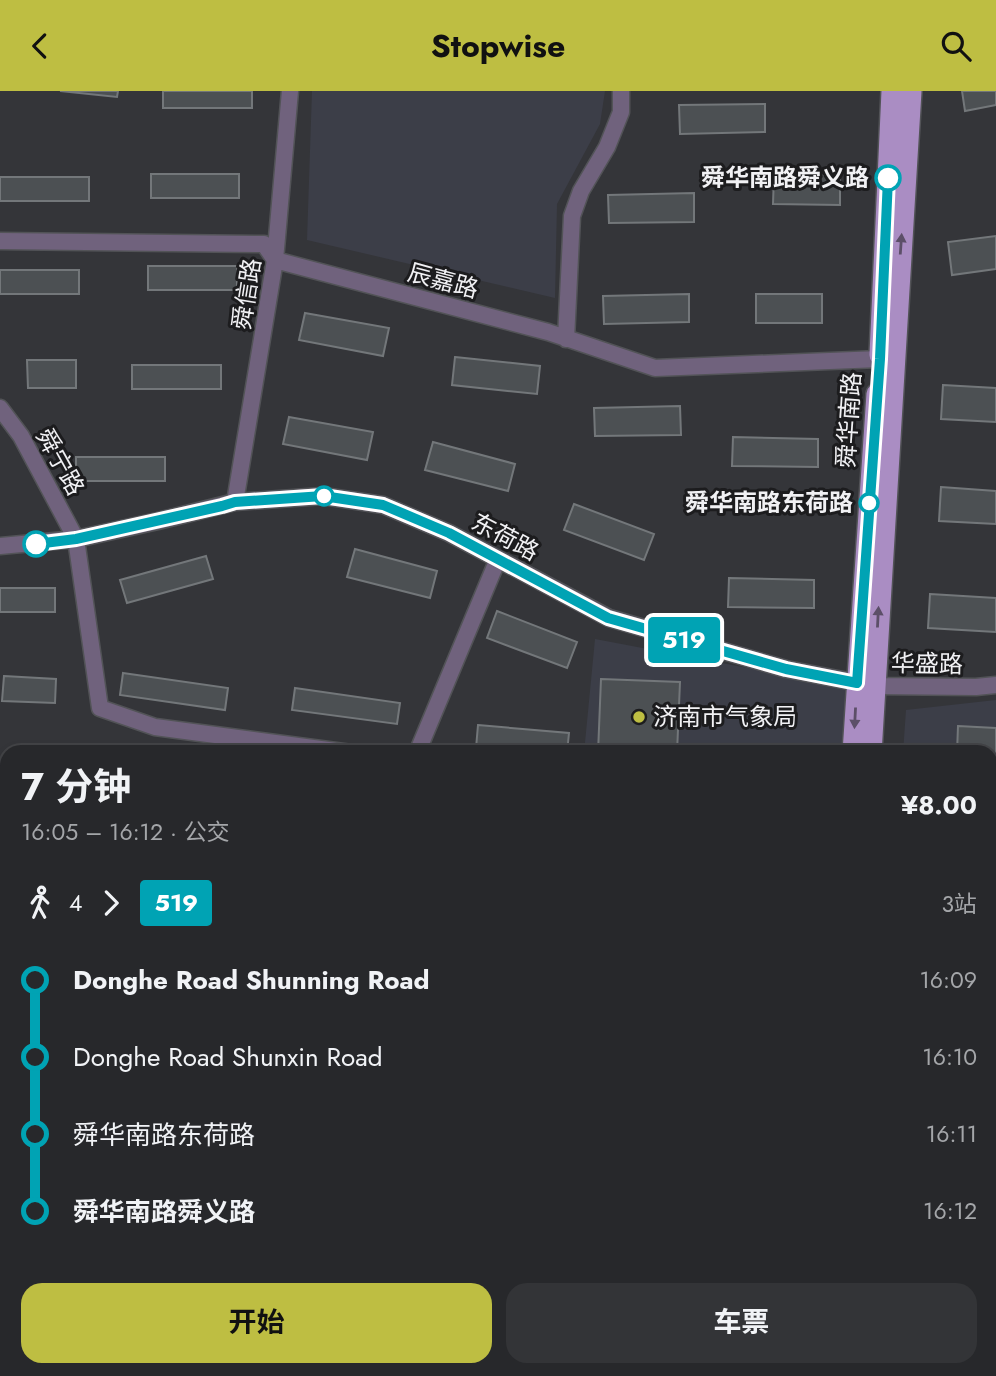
<!DOCTYPE html>
<html lang="zh">
<head>
<meta charset="utf-8">
<style>
  body { margin:0; font-family:Jost,"Noto Sans SC",sans-serif; background:#333437; color:#f1f3f6; height:100vh; display:flex; flex-direction:column; font-size:26px; white-space:nowrap }
  * { box-sizing:border-box; margin:0 }
  p { font-size:23px; color:#a4a6a9 }
  .icon { flex:none; width:38px; height:38px; fill:none; stroke:currentColor; stroke-width:2; stroke-linecap:round; stroke-linejoin:round }
  .map { position:relative; flex:1; overflow:hidden }
  .details { position:absolute; left:0px; top:654px; width:998px; height:632px; display:flex; flex-direction:column; background:#27282b; border-radius:21px 21px 0 0; box-shadow:0 4px 10px #0003,0 0 0 2px #434447 }
  .details>* { flex:none }
  .badge { padding:0 14px; border-radius:5px; font-size:24px; line-height:46px }
  .map>.badge { position:absolute; translate:-50% -50%; box-shadow:0 0 0 4px #fff }
  .legs { display:flex; align-items:center; gap:10px; height:77px; padding:0 21px; font-size:23px }
  .legs p { margin-inline-start:auto }
  .head { display:flex; align-items:center; justify-content:space-between; height:119px; padding:0 21px }
  h1 { font-size:38px; font-weight:700; line-height:52px }
  .button { display:flex; gap:14px; margin-top:auto; padding:14px 21px }
  .button a { flex:1; height:80px; border-radius:21px; background:#bebe42; color:#111; font-size:28px; font-weight:700; line-height:80px; text-align:center }
  .button a+a { background:#333437; color:#f1f3f6 }
  ul { padding:0 21px; list-style:none }
  li { display:flex; align-items:center; gap:24px; height:77px; font-size:26px }
  li i { display:grid; place-items:center; width:10px; height:100%; margin:0 9px; background:currentColor }
  li i::after { content:''; width:18px; height:18px; margin:-9px; border:5px solid; border-radius:50%; background:#27282b }
  li p { margin-inline-start:auto }
  li:first-child i { background:linear-gradient(#0000 50%,currentColor 0) }
  li:last-child i { background:linear-gradient(currentColor 50%,#0000 0) }
  header { display:flex; justify-content:space-between; align-items:center; height:91px; padding:0 21px; background:#bebe42; color:#111; font-size:32px; font-weight:700 }
  .map>svg:first-child { display:block }
  .built { fill:#3c3e48 }
  .green { fill:#734764 }
  .lines { fill:none; stroke-linecap:round; stroke-linejoin:round }
  .stream { stroke:#2a7c87; stroke-width:3.5 }
  .building { fill:#4c5053; stroke:#73777a; stroke-width:2 }
  .minor-casing { stroke:#525357; stroke-width:19 }
  .major-casing { stroke:#525357; stroke-width:24 }
  .minor { stroke:#70627d; stroke-width:16 }
  .major { stroke:#aa8dc3; stroke-width:21 }
  .oneway { fill:#5c4f68 }
  .line-1-casing { stroke:#fff; stroke-width:16 }
  .line-1 { stroke:#00a3b4; stroke-width:10 }
  .stop-1-dot { fill:#fff; stroke:#00a3b4; stroke-width:3.5 }
  .poi-dot { fill:#bebe42; stroke:#1c1c1e; stroke-width:2.5 }
  .labels { text-anchor:middle; stroke-width:6; stroke-linejoin:round; paint-order:stroke }
  .stop-label { font-size:24px; font-weight:bold; fill:#f1f1f4; stroke:#1c1c1e; text-anchor:end }
  .street-label { font-size:24px; fill:#f1f1f4; stroke:#1c1c1e }
  .poi-label { font-size:24px; fill:#f1f1f4; stroke:#1c1c1e; text-anchor:start }
</style>
</head>
<body>
<header><svg class="icon" aria-label="back" viewBox="0 0 24 24"><path d="M15 5l-7 7 7 7"/></svg>Stopwise<svg class="icon" aria-label="search" viewBox="0 0 24 24"><circle cx="10" cy="10" r="6"/><path d="M15 15l6 6"/></svg></header>
<div class="map">
<svg width="996" height="1285" viewBox="0 0 996 1285">
  <rect width="100%" height="100%" fill="#343539"/>
  <!-- built -->
  <path class="built" d="M312 0H605L600 33 557 113 555 207 307 149Z
    M595 548 848 596 842 661 584 662Z
    M996 609V847H990V662H903L906 619Z
    M568 1279H826V1285H569Z"/>
  <!-- green -->
  <path class="green" d="M0 783 7 784V854L0 853Z"/>
  <g class="lines">
    <!-- stream -->
    <path class="stream" d="M549 1279 550 1285"/>
  </g>
  <!-- building -->
  <path class="building" d="M60 0H118L117 6Z
    M163 0H252V17H163Z
    M962 0H996V14L965 20Z
    M765 13V41L680 43 679 14Z
    M151 83H239V107H151Z
    M774 84H840V114L773 113Z
    M0 86H89V110H0Z
    M694 102V131L609 132 608 104Z
    M996 145V178L952 184 948 151Z
    M148 175H237V199H148Z
    M0 179H79V203H0Z
    M689 203V231L604 233 603 205Z
    M756 203H822V232H756Z
    M305 222 389 237 383 265 299 249Z
    M455 266 540 275 537 303 452 294Z
    M27 269H76V297H28Z
    M132 274H221V298H132Z
    M943 294 996 297V331L941 328Z
    M680 315 681 344 595 345 594 317Z
    M289 326 373 341 367 369 283 353Z
    M733 346 818 348V376L732 375Z
    M433 351 515 373 508 400 425 379Z
    M76 366H165V390H76Z
    M941 396 996 400V433L939 430Z
    M574 413 654 443 644 469 564 439Z
    M355 458 437 480 430 507 347 486Z
    M206 465 213 488 127 512 120 489Z
    M729 487 814 489V517L728 516Z
    M0 497H55V521H0Z
    M930 503 996 507V541L928 537Z
    M497 520 577 551 567 577 487 547Z
    M123 582 228 597 225 619 120 604Z
    M4 585 56 588 55 612 2 610Z
    M601 588 680 591 677 662H598Z
    M295 597 400 612 397 633 292 619Z
    M478 634 569 642 567 662H520L476 657Z
    M958 635 996 637V687L990 686V662H957Z
    M0 683 7 684V708L0 707Z
    M990 749H996L993 799H990Z
    M0 944 7 945V966L0 965Z
    M0 1045 7 1046V1067L0 1066Z
    M990 1045H996V1068H990Z
    M0 1145H7V1166H0Z
    M990 1164H996V1187H990Z
    M0 1243H7V1265H0Z
    M605 1279H805V1285H604Z"/>
  <g class="lines">
    <!-- minor casing -->
    <g class="minor-casing">
      <path id="minor" d="M0 150 264 153 275 169 548 241 655 277 879 268
        M566 248 572 125 581 100 607 56 621 21V0
        M0 317 21 345 76 448 100 617 155 636 351 662
        M235 411 275 169 290 0
        M0 455 76 448 158 430 235 411 323 405 383 414 449 442 609 527 786 578 874 595 976 596 996 594
        M417 662 498 468
        M194 1279 195 1285
        M516 1279V1285"/>
    </g>
    <!-- major casing -->
    <g class="major-casing">
      <path id="major" d="M880 264 892 0
        M853 662 877 303
        M871 662 911 0
        M0 769 7 770
        M0 877 7 878
        M990 882H996
        M990 962 996 961
        M846 1279V1285"/>
    </g>
    <!-- minor -->
    <use href="#minor" class="minor"/>
    <!-- major -->
    <use href="#major" class="major"/>
  </g>
  <!-- one-way arrows -->
  <defs><path id="oneway-solid" d="M-6-.8H1V-3.2L6.5 0L1 3.2V.8H-6Z" transform="scale(1.75)"/></defs>
  <g class="oneway">
    <use href="#oneway-solid" transform="translate(901 153) rotate(-86)"/>
    <use href="#oneway-solid" transform="translate(878 526) rotate(-87)"/>
    <use href="#oneway-solid" transform="translate(855 627) rotate(93)"/>
  </g>
  <g class="lines">
    <!-- line-1 casing -->
    <g class="line-1-casing">
      <path id="line-1" d="M36 453 76 448 222 415 235 411 323 405 383 414 449 442 608 527 786 578 857 592 880 268 888 87"/>
    </g>
    <!-- line-1 -->
    <use href="#line-1" class="line-1"/>
  </g>
  <!-- markers -->
  <g class="stop-1-dot">
    <circle cx="888" cy="87" r="12"/>
    <circle cx="324" cy="405" r="9"/>
    <circle cx="869" cy="412" r="9"/>
    <circle cx="36" cy="453" r="12"/>
  </g>
  <circle class="poi-dot" cx="639" cy="626" r="7"/>
  <g class="labels">
    <!-- stop labels -->
    <g class="stop-label">
      <text x="869" y="95">舜华南路舜义路</text>
      <text x="853" y="420">舜华南路东荷路</text>
    </g>
    <!-- street labels -->
    <g class="street-label">
      <text transform="translate(443 190) rotate(15)" y="8">辰嘉路</text>
      <text transform="translate(247 203) rotate(-81)" y="8">舜信路</text>
      <text transform="translate(849 329) rotate(-86)" y="8">舜华南路</text>
      <text transform="translate(60 371) rotate(61)" y="8">舜宁路</text>
      <text transform="translate(505 446) rotate(28)" y="8">东荷路</text>
      <text transform="translate(927 573) rotate(1)" y="8">华盛路</text>
    </g>
    <!-- poi labels -->
    <g class="poi-label">
      <text x="653" y="634">济南市气象局</text>
    </g>
  </g>
</svg>
<b class="badge" style="left:684px;top:549px;background:#00a3b4;color:#fff">519</b>
<section class="details">
<div class="head"><div><h1>7 分钟</h1><p>16:05 – 16:12 · 公交</p></div><b>¥8.00</b></div>
<div class="legs"><svg class="icon" aria-label="walk" viewBox="0 0 24 24"><circle cx="13" cy="4" r="2"/><path d="M13 8l-2 6 4 7M11 14l-3 7M7 12l3-4h3l4 4"/></svg>4<svg class="icon" aria-label="forward" viewBox="0 0 24 24"><path d="M9 5l7 7-7 7"/></svg><b class="badge" style="background:#00a3b4;color:#fff">519</b><p>3站</p></div>
<ul>
<li><i style="color:#00a3b4"></i><b>Donghe Road Shunning Road</b><p>16:09</p></li>
<li><i style="color:#00a3b4"></i><span>Donghe Road Shunxin Road</span><p>16:10</p></li>
<li><i style="color:#00a3b4"></i><span>舜华南路东荷路</span><p>16:11</p></li>
<li><i style="color:#00a3b4"></i><b>舜华南路舜义路</b><p>16:12</p></li>
</ul>
<div class="button"><a>开始</a><a>车票</a></div>
</section>
</div>
</body>
</html>
